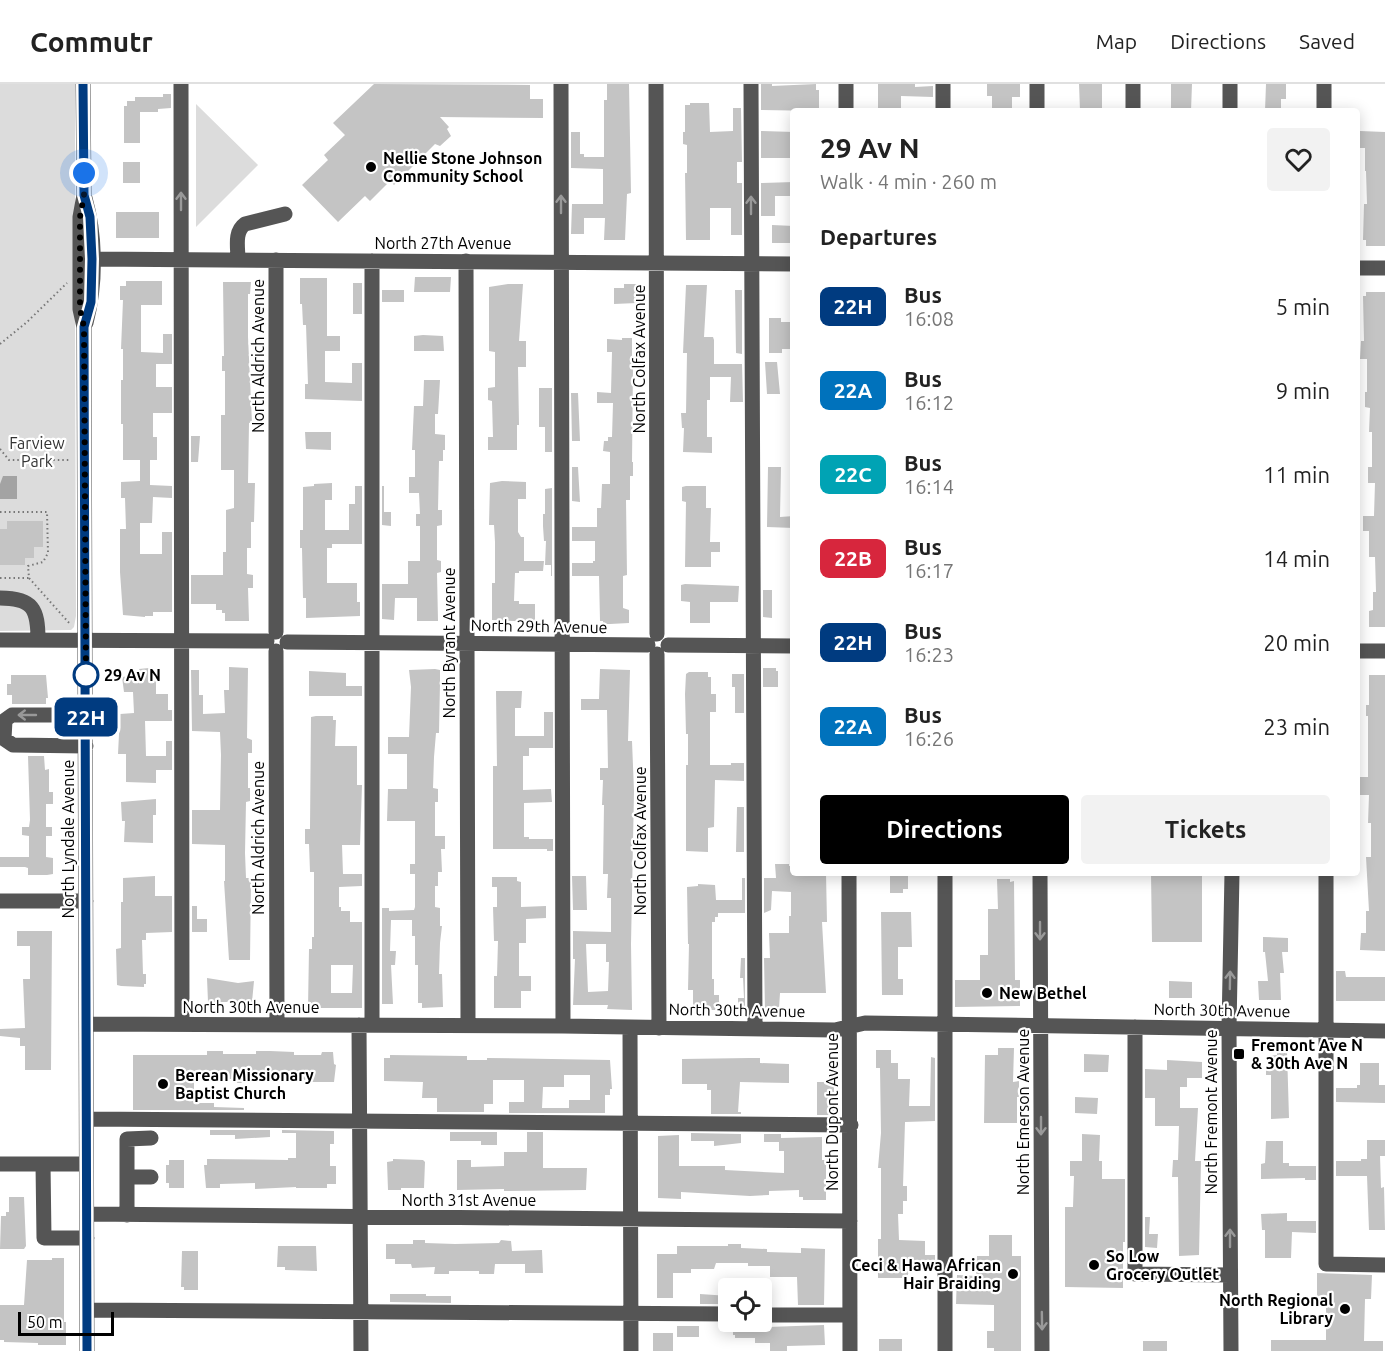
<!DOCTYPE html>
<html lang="en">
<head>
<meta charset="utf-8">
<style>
  body { margin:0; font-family:Ubuntu,sans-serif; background:#f2f2f2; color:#222; height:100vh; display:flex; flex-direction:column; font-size:22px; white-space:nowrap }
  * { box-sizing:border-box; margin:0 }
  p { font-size:20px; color:#767676 }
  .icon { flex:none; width:33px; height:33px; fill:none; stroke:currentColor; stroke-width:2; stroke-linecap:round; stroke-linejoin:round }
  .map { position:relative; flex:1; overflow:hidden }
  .details { position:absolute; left:790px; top:24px; width:570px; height:768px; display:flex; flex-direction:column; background:#fff; border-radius:6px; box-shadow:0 3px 15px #0003 }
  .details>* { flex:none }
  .badge { padding:0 12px; border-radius:9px; font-size:21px; line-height:39px }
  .buttons { position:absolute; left:718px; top:1194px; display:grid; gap:12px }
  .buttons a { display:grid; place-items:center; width:54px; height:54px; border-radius:6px; background:#fff; box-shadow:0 3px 15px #0003; font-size:30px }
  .scale { position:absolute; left:18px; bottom:15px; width:96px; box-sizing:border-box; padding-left:6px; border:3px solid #000; border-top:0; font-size:16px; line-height:21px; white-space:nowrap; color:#000; -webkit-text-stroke:4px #fff; paint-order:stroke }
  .you { position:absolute; width:30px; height:30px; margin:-15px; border:4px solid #fff; border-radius:50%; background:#1a73e8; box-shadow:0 0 0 9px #1a73e833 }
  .map>.badge { position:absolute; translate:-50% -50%; box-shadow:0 0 0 3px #fff }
  h2 { padding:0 30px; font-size:22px; line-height:54px }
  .round { display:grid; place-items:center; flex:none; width:63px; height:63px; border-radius:6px; background:#f2f2f2 }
  .headline { display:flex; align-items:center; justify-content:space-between; height:102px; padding:0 30px }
  h1 { font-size:28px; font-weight:700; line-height:45px }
  .cta { display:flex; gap:12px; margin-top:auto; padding:12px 30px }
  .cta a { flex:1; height:69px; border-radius:6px; background:#000; color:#fff; font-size:24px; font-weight:700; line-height:69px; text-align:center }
  .cta a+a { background:#f2f2f2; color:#222 }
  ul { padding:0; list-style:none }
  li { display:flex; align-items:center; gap:18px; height:84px; padding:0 30px }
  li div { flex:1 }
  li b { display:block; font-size:22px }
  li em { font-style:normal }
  li .badge { min-width:66px; font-weight:700; text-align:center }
  header { display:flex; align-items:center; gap:36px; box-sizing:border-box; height:84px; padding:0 30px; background:#fff; border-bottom:2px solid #e0e0e0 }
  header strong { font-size:28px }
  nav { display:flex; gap:33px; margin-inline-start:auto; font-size:21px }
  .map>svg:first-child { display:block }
  .green { fill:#dcdcdc }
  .water { fill:#a3a3a3 }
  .building { fill:#c4c4c4; fill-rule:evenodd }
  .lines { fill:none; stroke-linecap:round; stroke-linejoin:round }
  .path { stroke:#777; stroke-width:2; stroke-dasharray:1.5 3; stroke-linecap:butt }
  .minor { stroke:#555; stroke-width:15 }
  .oneway { stroke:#999 }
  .line-casing { stroke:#fff; stroke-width:14 }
  .line { stroke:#003b80; stroke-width:9 }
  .walk { stroke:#000; stroke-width:6; stroke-dasharray:0 10.8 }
  .poi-dot { fill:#000; stroke:#fff; stroke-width:2 }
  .stop-dot { fill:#fff; stroke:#003b80; stroke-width:3 }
  .labels { text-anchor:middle; stroke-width:4.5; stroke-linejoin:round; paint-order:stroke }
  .poi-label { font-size:16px; font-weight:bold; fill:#000; stroke:#fff; text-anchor:start }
  .street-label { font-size:16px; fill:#000; stroke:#fff }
  .park-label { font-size:16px; fill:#333; stroke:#fff }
  .stop-label { font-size:16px; font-weight:bold; fill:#000; stroke:#fff; text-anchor:start }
</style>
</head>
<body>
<header>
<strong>Commutr</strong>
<nav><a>Map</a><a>Directions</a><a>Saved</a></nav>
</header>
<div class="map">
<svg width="1385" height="1267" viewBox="0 0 1385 1267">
  <rect width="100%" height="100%" fill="#fff"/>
  <!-- green -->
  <path class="green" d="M0 0H75V134L77 147 75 246 76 532 74 543 71 546 0 547Z
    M196 20 258 81 196 143Z"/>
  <!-- water -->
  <path class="water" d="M3 392H17V415H0V400Z"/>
  <!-- building -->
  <path class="building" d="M374 0 530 1V15H543V34L440 33 449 43 447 45 451 52 440 62 435 60 394 101 390 97 370 117 365 112 338 138 302 101 328 76 324 71 345 51 333 39Z
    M607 0H629L631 109 627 110 625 156H604L605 134H584V150H571L572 120H603V85L571 84V48H580V70H584V73H604V16H607Z
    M761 0H772V2L816 0V6H819V27L761 26Z
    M878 0H915V3L933 2V13L901 12V27H878Z
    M987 0H1020V13H1012V27H992V12H987Z
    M1079 0H1102V27H1080Z
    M1171 0H1192L1191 27H1171Z
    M1266 0H1286V15H1281V27H1265Z
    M163 10H171V24L158 25V28H140V59H124V22H127V17H135V13H163Z
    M690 19H709L710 48 733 47V24H741L742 78H737V99H742V151H731V124H710V156H686L685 89H687V61L683 60V48H685V21H690Z
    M761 47 794 48V74H761Z
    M1360 47 1385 48V162H1366V156H1363L1364 120H1367L1366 87H1365V64H1359Z
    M123 78H140V99H123Z
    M794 98V112H775V132H761V99Z
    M116 128H159V154H116Z
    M772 141 794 142V159H772Z
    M415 193H451L450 208H414Z
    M300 194H327V252H340V267H325V298L352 299V279H362V317L305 315V300H308L306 241H303L302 220H300Z
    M126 197H162V221H141V268L163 269V250H172V280H156V303H172V329H153V353H157V376H150V401L172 402V414L153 413 152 439H140V470H162V448H172V528H153V532H145V533L123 531 120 488V445H126L125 414H121V398L140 397V376H123V340H121V296H123V265H121L123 216H120V202H126Z
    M223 198H251L250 210H248V253L252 339H249L248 399H255L254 438H251V464H247V490L253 491V504H248L249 537H225V529H222V526H216V520H191V491H223V468H226V426L234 424V386H221V331H225V287H222V272H224Z
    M353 199H362V230H353Z
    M508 200H523L519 257H526V283H518L519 341H517V366H488V353H493L492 317 488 316V304L495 303V268L489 267V203Z
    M624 200H637V219L614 220V204H624Z
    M686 201H707L704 253H713L714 256V280H742L743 318H730L731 293H710V316H707V353H712V369L683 368 684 344H682L681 329H686L687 269H683Z
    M382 206H404V218H382Z
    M735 206H742V270L736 269Z
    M1366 208H1385V543H1369V527L1373 526V508H1376L1375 473H1369V447H1363V432H1374L1375 399H1368V383H1372V348H1369L1370 324 1365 323V308H1367V275H1360L1361 257H1364L1363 212H1366Z
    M769 234H781V238H794V265H782V269H769Z
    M423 251 443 252 444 267H414V252Z
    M622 254H632V281H633L632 378H633V392H630V416H626L627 491 623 492V524L629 526V539L610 540H603V537H600L599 492H572V479H593V477H595V457H572V443H597V424H601L602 400H610V368L603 367 604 357H608V353H612L613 319H597V308L611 309 612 268H607V255L622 256Z
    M765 278H777L780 310H767Z
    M424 296H440L438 330H435V350L445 351V366H443V377H439L438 426H442V441L437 442V476L441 477V488L437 489 438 537H417V514H395L394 536 382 535V500H408V477H420V442H416V430H420L419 409H409V393H415V366H412L414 322H423Z
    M539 304H552V368H545V343H539Z
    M571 309H578L580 357H572Z
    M305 348H331V366L306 365Z
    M191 352H200L198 378H191Z
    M572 383H578L580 418 572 417Z
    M768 383H781L780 433 794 432V444L767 443Z
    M502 397 526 398V415H518V448L521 453H524V477H544L543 487H519V489H515L514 517H519V520H535V538L492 536V499H495V458L494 441H489L490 399Z
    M332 399V416H325V446H349V420H355V402H362V460H332V464H327V499H357V518H360V532L306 534V514H303L302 464H300V446H303V403L314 402V400Z
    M382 402H384V428H391V442L382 441Z
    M686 402H706V424H711L710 458H720V468H711V483H685L686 418 682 417V403Z
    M552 404V492H551V481H545L546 457H544L543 442V430H545V405Z
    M7 437H43V463H34V474H25V481H0V445H7Z
    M685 500 739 502 738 518H710V539H690V518L681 517V501Z
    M763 506H772V534L763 533Z
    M229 583 248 584 247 654 252 656V669H248V704H250V717L246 718 245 769 246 794H251L250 876H229L224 797H225V761L192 760V726H220L221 671 220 648 192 647 191 586H199V611H203V630L225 629 224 606H229Z
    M149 584 150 592 156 594V610H168V626H172V637H145L146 672H166V657H172V686H156V699L126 698V670H118L120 630 134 629 133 608H124L122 593 131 592V589L140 588 139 585Z
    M763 584H776V587H778V603H763Z
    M435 585 440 586V599L439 649H436L434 673 433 704 438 705V718H435V752H445V765H441L442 788H438V802H435V823L440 824V842H442L440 859 439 890H442L443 923 422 924V919H418V881H415V852H412V836H391L390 867H396L395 881H391L393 920H382V824H389V827L414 826 415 823V790H410V780H415V737H387L388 705H407V670H388V653H409L411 603 409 586Z
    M600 585 630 586 628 657H632L634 707 631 860 632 926 607 925 608 921H573L575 875H573V847L611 848V814H607L608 790H603L604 721H602L603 696H600V684H608L607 626H581V615H599ZM586 860H606V878H609L608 907 588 908Z
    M309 587 346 589V602H362V612H309Z
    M689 588H708V593H711V610H716V628H710V681H731V679H744V697L715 696 714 743 708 744V768L686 767V681H688V650H686L685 610 686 590Z
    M732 590H744V629H735V603H732Z
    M11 591H46L48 614H46V620H12V611H7V600H11Z
    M1369 591H1385V867L1360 866 1361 849H1366V827H1369L1366 773H1371V739H1368L1369 711H1358L1359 693H1368V632H1366V621H1369Z
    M496 607H522L521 624H515V652H544V628H553V664H529V672H523V706L551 705 552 718 524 719V753H529V755H553V767H547V765H493V682H497Z
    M316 632H333V636H336L335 662H357V701H362L360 761H342L343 790H362V802L339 803V823H341V827H350V838H362V924H308L309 865H312V853H314V788H310L309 760H305V745H310L311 633ZM331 881H353L352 909H331Z
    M28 672H44L45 686 49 685V708H53V720H46V743H52V752H46V773L53 774V790L47 791H28V784L25 783H0V773H29V752L22 751V743H29L30 736Z
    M156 715V731H153V759L124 758 125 737H122L121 718Z
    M737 723H744V768H736Z
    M775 780H789V782H794V789H826L827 838H822L826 909H780L779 924H774L773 927H765L764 874H770L769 849H789V832H791V808L772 807 771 826 764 829V794H776Z
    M890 789H908V805H903V809H890Z
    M1151 789H1202V858H1152Z
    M155 792V812H172V848L146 849V856H142L143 890H146V900H144V903L121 902 117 901 116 865 121 864V818H123V794Z
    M572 792H586L587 826H573Z
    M492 793H517V797L521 798V823L546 822V834L526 835V859H519V892H531V907H521V924H494V892H497L498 857H494L493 823H497V803H492Z
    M742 794H745V829H718V833H715V838H712V895H714V911H719V926H693V906H688L689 860H688L687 803 698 802V800L715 801 716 816H742Z
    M997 795H1010V798L1014 797 1015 896H1020V922L955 923V896H980V871H988V825H998Z
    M192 822H197V835H207V848H192Z
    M881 828H911L912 863H898V895H903V911H882Z
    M17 847H52L51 986H25V962H20V954L0 952V945L25 944 23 895H30V862H17Z
    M1263 853 1288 854V868H1282L1284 889H1280L1281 916H1259L1258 897H1268L1265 868H1263Z
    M741 874H745V929L738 928V914H744L743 894H740Z
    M1336 887H1345L1346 893H1385V917H1336Z
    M207 894 238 899 254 897 252 918H208Z
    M1169 897 1192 898V914H1169Z
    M998 964H1014L1013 998 1019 997V1013H1017V1039H984L985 971H998Z
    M876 966H891V979H898V995H910L909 1022H930L931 973 935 974V1037L905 1038 903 1102H907V1117H903V1130H898L899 1156 925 1157V1171H935V1184L910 1183 907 1194H878V1155H881V1084H878L881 1049 880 984H876Z
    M207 967H223V970H256V967H270L294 968V971H321L322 968H333L334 980 336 981 334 998H304V995H247V999H232V995H194V1019H214V1023L244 1024V1026H133V971H207Z
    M1277 967H1287L1289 1034 1271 1035V991H1266V972L1277 971Z
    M1084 970 1109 971 1108 988H1084Z
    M390 971 464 972H467V976H487V974L610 976 612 1005H610V1011H605V1029H509V1018H524V996H493V1020H484V1028H437V1014H422L423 998 384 997V974H390ZM564 991H590V1016H569V1024H542L543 1003H564Z
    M750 974H760V979L789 980V999L740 998 738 1028H741V1030H711V1006H707V1000H682V975Z
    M1167 976 1202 978V994H1187V1003H1180V1024H1198L1195 1077H1201L1199 1171 1179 1172 1178 1093H1172L1173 1076H1178L1179 1042H1155V1014H1145V985L1167 986Z
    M1360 979H1379V1001H1385V1019L1336 1018V1004H1357V1001H1360Z
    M817 998H834V1031H817Z
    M1075 1013 1098 1014 1097 1030 1075 1029Z
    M210 1046H270V1053L235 1055V1051H210Z
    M282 1046 334 1047V1060H330V1082H336V1100H327V1104H296V1103L255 1105V1099L220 1100V1104H206L204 1081H207V1075L288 1076V1074H296V1049H282Z
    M450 1048H497V1061H481V1057H450Z
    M527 1048H543V1084H587L586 1106 504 1107V1105L457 1106V1076H471V1083L504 1082V1068H527Z
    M691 1049 741 1050V1059L714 1062V1057H691Z
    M764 1050H781V1054L822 1053V1076H826V1116H803V1113H799V1106L769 1107V1111L750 1112 681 1108V1115L658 1114V1052L679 1051V1082H725V1086L784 1089V1067H779V1058H764Z
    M1082 1050 1100 1051 1099 1077H1102V1095H1125V1158H1123V1204L1065 1203V1123H1073L1074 1092H1070V1077H1082Z
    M1367 1056H1385V1072H1380L1381 1104 1384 1103 1385 1146H1369L1367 1092H1336V1077H1361V1075H1367Z
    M1266 1057H1283V1079H1289V1082H1316V1096H1305V1094L1261 1095V1080L1265 1079Z
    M393 1075 423 1076 425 1078 424 1104H401V1106H388L387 1078 393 1077Z
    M169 1076H184V1104H169V1099H166V1081H169Z
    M9 1113H24L26 1162 24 1165H0L1 1132H6V1128H9Z
    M1287 1129V1137H1316V1149L1292 1148 1291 1174H1265V1146H1262L1261 1130Z
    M1145 1133H1150L1149 1150H1158L1157 1164 1145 1163Z
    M989 1151H1012V1172H1021V1267H994V1264H987V1247H994V1221L956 1220 957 1191 976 1192 977 1172H989Z
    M413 1156H425V1159L455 1160 499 1159 501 1156 511 1157 512 1167 542 1166 543 1189H525V1180H495L494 1190H479V1187H449V1190H434L435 1183 412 1184 411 1180H395V1175H386V1160H413Z
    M728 1160H741V1164L767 1165V1168L801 1169V1164L825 1165 824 1221H798L797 1193H770V1182H748V1179H716L714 1185H691V1189H673V1214H657V1170H677V1162H728Z
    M278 1162H316L317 1187 285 1186V1183H277Z
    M182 1167H198V1206H184V1203H181Z
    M52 1174H64V1238H66V1261H38V1259L4 1258V1256H0V1221H24L27 1176H52Z
    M1317 1189 1372 1191 1371 1215H1365L1364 1257H1383V1267H1271V1256H1326V1214H1317Z
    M390 1210H426V1212H451V1219L390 1218Z
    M700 1210 729 1212V1220H700Z
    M733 1239H756L768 1241V1243L824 1241 825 1261 787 1262V1267H770V1259H755V1254H735V1251H733Z
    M677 1242H699V1253H677Z
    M653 1249H673V1267H653Z
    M879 1255H902V1267H879Z
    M1143 1257H1167V1267H1143Z"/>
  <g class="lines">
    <!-- path -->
    <path class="path" d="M0 260 27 238 67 199
      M0 365 9 376H69
      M0 428H47L48 469 43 478 28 482 29 494 70 540
      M0 494H29"/>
    <!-- minor -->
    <path class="minor" d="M83 0 84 111 80 133V225L84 243 87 1267
      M181 0 182 940
      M561 0 563 942
      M656 0 657 550
      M751 0 755 945
      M846 0V27
      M943 0V27
      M1133 0V27
      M1230 0V27
      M1324 0V27
      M1037 27V0
      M85 114C96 153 96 200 86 239
      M92 175 794 180
      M238 176C238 163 234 148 245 140L285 130
      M276 176V548
      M466 177 468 941
      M1358 184H1385
      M0 514C33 514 38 525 38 556
      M0 556 267 557
      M287 558 648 561
      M668 561 794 562
      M276 567 277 941
      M1358 567H1385
      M657 570 659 944
      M86 662 13 661 4 655 5 636 12 631H86
      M849 789 850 1267
      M1040 789 1042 1267
      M1326 789V1180L1385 1181
      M0 817H86
      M87 940 563 942 835 946 865 939 1385 947
      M359 941 361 1267
      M372 941V177
      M630 943 631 1267
      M1135 943V1190L1230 1191
      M87 1035 851 1041
      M0 1080H86
      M43 1080 44 1154H87
      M127 1093H151
      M87 1130 850 1137
      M127 1131V1055L151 1054
      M87 1226 729 1230
      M762 1231H850
      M945 1267V789
      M1231 1267 1229 944 1232 789"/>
  </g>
  <!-- one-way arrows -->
  <defs><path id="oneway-shaft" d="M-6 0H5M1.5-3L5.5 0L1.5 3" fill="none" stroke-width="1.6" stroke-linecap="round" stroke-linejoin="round" transform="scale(1.5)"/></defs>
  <g class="oneway">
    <use href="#oneway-shaft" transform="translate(181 117) rotate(-90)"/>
    <use href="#oneway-shaft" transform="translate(561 120) rotate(-90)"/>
    <use href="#oneway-shaft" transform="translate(751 121) rotate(-90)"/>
    <use href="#oneway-shaft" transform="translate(27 631) rotate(-180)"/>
    <use href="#oneway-shaft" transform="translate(1040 847) rotate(90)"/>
    <use href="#oneway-shaft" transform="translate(1230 896) rotate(-89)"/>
    <use href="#oneway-shaft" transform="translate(1041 1042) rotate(90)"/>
    <use href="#oneway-shaft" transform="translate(1230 1154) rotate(-90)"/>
    <use href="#oneway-shaft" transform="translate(1042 1237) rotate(89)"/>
  </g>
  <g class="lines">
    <!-- line casing -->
    <g class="line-casing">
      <path id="line" d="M83 0 84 111 90 133 92 175 91 218 84 243 87 1267"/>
    </g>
    <!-- line -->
    <use href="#line" class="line"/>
    <!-- walk -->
    <path class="walk" d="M84 89V111L80 133V225L84 243 86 591"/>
  </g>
  <!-- markers -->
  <g class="poi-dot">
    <circle cx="371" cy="83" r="6"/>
    <circle cx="987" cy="909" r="6"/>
    <rect x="1233" y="964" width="12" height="12" rx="3"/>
    <circle cx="163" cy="1000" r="6"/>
    <circle cx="1094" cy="1181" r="6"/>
    <circle cx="1013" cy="1190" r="6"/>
    <circle cx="1345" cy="1225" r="6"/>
  </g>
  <circle class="stop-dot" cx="86" cy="591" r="12"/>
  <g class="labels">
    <!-- poi labels -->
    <g class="poi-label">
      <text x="383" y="80">Nellie Stone Johnson<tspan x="383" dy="18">Community School</tspan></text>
      <text x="999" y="915">New Bethel</text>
      <text x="1251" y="967">Fremont Ave N<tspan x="1251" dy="18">&amp; 30th Ave N</tspan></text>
      <text x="175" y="997">Berean Missionary<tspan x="175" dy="18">Baptist Church</tspan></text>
      <text x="1106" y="1178">So Low<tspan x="1106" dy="18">Grocery Outlet</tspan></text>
      <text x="1001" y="1187" text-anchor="end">Ceci &amp; Hawa African<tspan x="1001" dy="18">Hair Braiding</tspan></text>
      <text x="1333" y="1222" text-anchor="end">North Regional<tspan x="1333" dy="18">Library</tspan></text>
    </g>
    <!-- street labels -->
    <g class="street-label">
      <text x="443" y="165">North 27th Avenue</text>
      <text transform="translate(258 272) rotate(-90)" y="6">North Aldrich Avenue</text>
      <text transform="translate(639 275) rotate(-90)" y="6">North Colfax Avenue</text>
      <text transform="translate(539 542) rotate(1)" y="6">North 29th Avenue</text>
      <text transform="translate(449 559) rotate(-90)" y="6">North Byrant Avenue</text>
      <text transform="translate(258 754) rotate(-90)" y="6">North Aldrich Avenue</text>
      <text transform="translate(68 755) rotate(-90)" y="6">North Lyndale Avenue</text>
      <text transform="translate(640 757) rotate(-90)" y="6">North Colfax Avenue</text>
      <text x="251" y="929">North 30th Avenue</text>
      <text transform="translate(737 926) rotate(1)" y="6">North 30th Avenue</text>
      <text transform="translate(1222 926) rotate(1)" y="6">North 30th Avenue</text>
      <text transform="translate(832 1028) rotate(-90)" y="6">North Dupont Avenue</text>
      <text transform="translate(1023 1028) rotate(-90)" y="6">North Emerson Avenue</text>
      <text transform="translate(1211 1028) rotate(-90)" y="6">North Fremont Avenue</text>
      <text x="469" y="1122">North 31st Avenue</text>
    </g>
    <!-- park labels -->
    <g class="park-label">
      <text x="37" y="365">Farview<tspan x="37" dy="18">Park</tspan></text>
    </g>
    <!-- stop labels -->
    <g class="stop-label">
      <text x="104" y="597">29 Av N</text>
    </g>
  </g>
</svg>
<div class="buttons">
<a><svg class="icon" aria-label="locate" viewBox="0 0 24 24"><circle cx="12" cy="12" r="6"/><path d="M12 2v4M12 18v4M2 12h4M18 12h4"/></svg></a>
</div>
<div class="scale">50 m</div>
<div class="you" style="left:84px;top:89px"></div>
<b class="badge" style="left:86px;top:633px;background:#003b80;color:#fff">22H</b>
<section class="details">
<div class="headline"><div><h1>29 Av N</h1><p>Walk · 4 min · 260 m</p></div><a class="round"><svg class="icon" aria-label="heart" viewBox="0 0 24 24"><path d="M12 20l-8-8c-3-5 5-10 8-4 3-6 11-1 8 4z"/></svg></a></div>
<h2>Departures</h2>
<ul>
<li><span class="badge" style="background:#003b80;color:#fff">22H</span><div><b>Bus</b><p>16:08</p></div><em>5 min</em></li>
<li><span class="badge" style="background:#0072bc;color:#fff">22A</span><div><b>Bus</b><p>16:12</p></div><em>9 min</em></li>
<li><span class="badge" style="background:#00a3b4;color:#fff">22C</span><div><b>Bus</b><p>16:14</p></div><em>11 min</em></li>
<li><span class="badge" style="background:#d7263d;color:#fff">22B</span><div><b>Bus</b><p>16:17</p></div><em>14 min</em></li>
<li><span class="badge" style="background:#003b80;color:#fff">22H</span><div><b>Bus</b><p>16:23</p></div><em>20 min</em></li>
<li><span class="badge" style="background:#0072bc;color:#fff">22A</span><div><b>Bus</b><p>16:26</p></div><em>23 min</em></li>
</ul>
<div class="cta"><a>Directions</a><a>Tickets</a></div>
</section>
</div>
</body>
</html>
